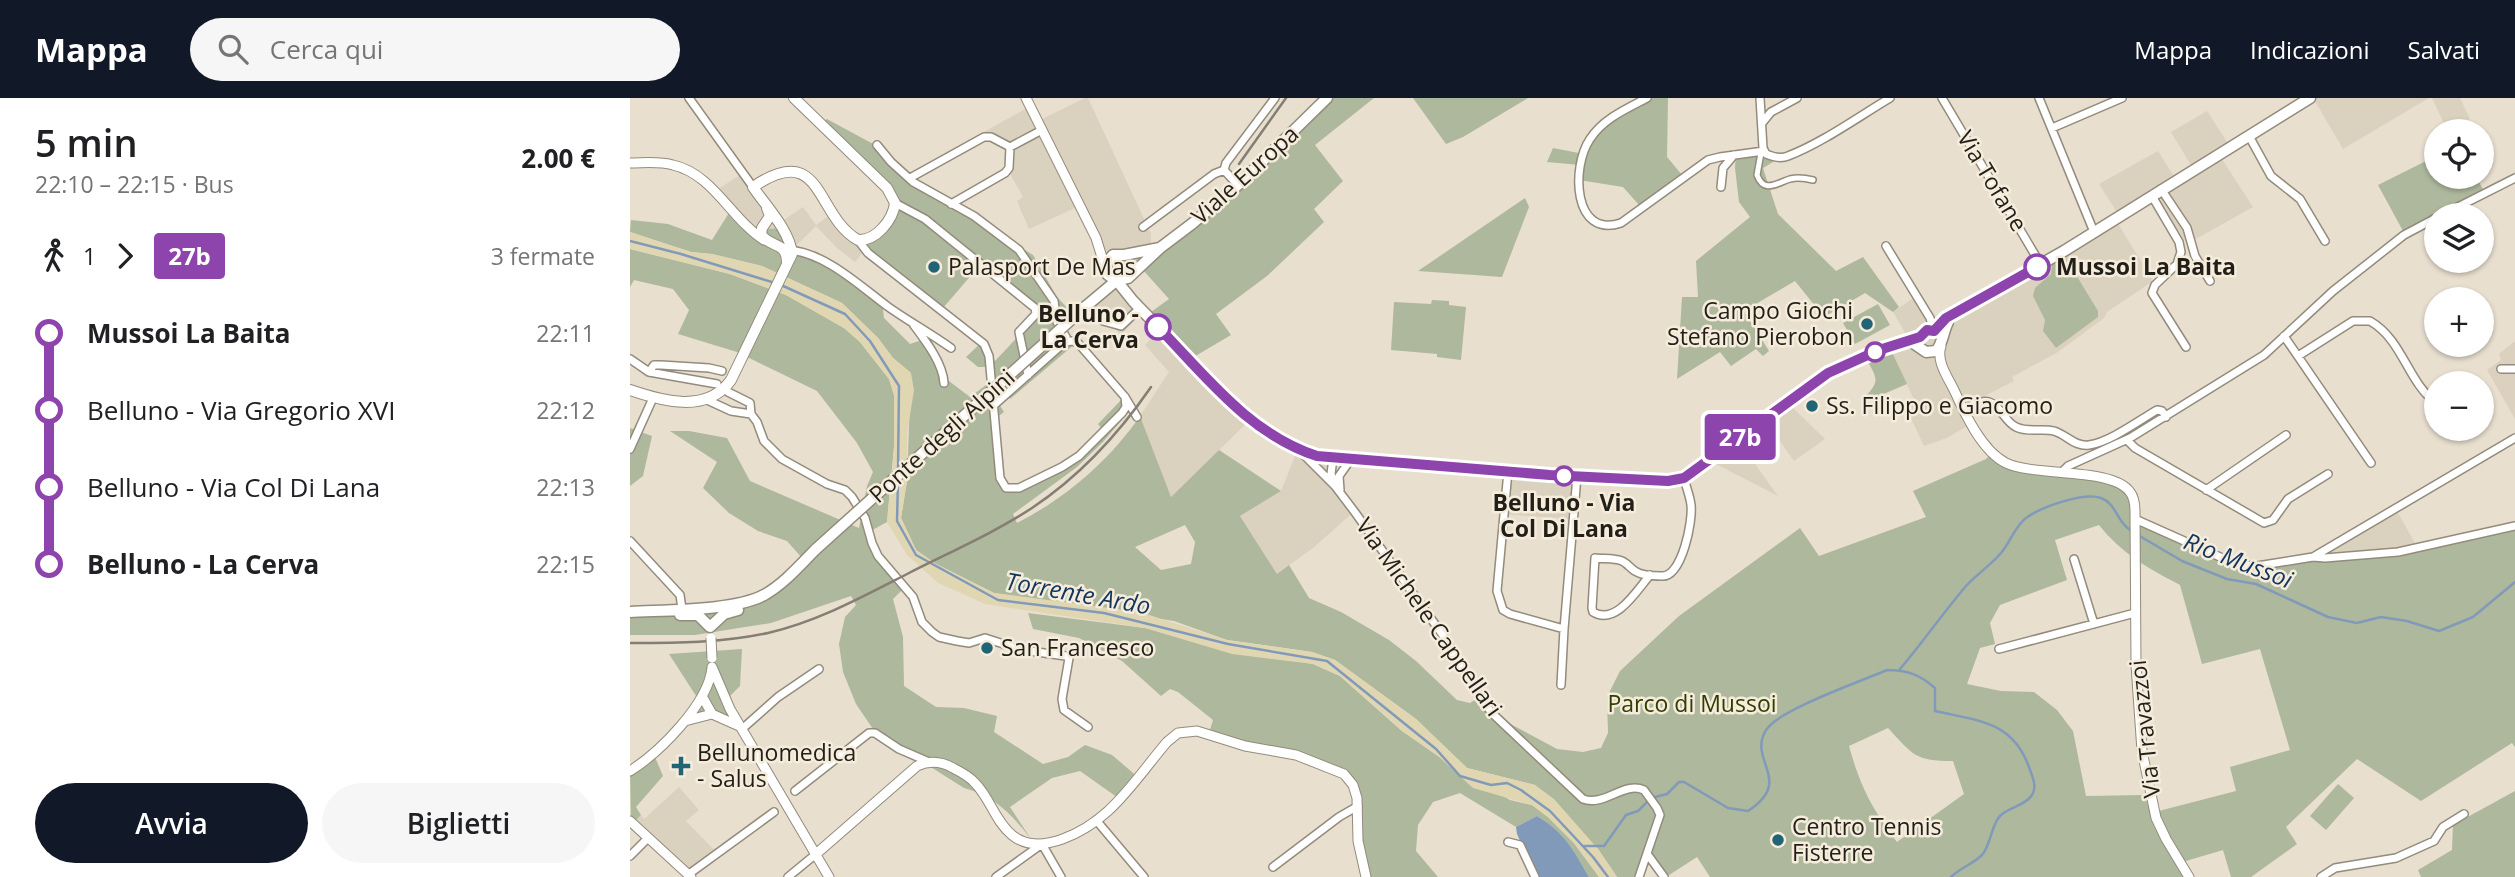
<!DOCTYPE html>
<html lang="it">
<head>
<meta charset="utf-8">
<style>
  body { margin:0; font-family:"Open Sans",sans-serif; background:#f6f6f6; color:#202124; height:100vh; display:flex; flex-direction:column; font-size:26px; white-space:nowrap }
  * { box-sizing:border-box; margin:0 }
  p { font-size:23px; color:#757577 }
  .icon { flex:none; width:38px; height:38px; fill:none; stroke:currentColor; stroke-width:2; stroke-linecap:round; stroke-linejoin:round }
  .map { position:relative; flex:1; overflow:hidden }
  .panel { display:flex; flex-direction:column; background:#fff; width:630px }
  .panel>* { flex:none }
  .badge { padding:0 14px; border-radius:5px; font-size:24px; line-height:46px }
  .tools { position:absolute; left:1794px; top:21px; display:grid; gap:14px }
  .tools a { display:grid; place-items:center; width:70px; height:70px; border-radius:50%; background:#fff; box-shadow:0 2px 5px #0004; font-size:35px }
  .map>.badge { position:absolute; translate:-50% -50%; box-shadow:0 0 0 4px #fff }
  .legs { display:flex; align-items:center; gap:10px; height:77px; padding:0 35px; font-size:23px }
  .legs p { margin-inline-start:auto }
  .summary { display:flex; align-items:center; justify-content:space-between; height:119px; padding:0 35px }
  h1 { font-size:38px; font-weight:600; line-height:52px }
  .cta { display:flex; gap:14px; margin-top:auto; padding:14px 35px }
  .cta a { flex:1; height:80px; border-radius:42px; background:#111827; color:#fff; font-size:28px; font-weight:600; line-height:80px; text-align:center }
  .cta a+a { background:#f6f6f6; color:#202124 }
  ul { padding:0 35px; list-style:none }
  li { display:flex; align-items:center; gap:24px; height:77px; font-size:26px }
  li i { display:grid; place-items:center; width:10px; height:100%; margin:0 9px; background:currentColor }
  li i::after { content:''; width:18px; height:18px; margin:-9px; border:5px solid; border-radius:50%; background:#fff }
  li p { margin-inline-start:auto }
  li:first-child i { background:linear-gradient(#0000 50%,currentColor 0) }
  li:last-child i { background:linear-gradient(currentColor 50%,#0000 0) }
  header { display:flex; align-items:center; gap:42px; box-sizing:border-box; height:98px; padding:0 35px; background:#111827; color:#fff }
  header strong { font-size:33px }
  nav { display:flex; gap:38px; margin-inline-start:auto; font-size:24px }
  .search { width:490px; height:63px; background:#f6f6f6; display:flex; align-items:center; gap:18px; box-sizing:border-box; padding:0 24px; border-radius:38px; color:#757577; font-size:26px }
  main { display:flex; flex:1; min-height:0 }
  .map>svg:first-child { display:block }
  .commercial { fill:#dad2be }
  .industrial { fill:#dcd1be }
  .green { fill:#aeb89c; fill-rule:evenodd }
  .sand { fill:#e0d7b2 }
  .water { fill:#829ab9 }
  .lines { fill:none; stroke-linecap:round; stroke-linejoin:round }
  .stream { stroke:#829ab9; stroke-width:2.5 }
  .pedestrian-casing { stroke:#938b7c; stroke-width:8 }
  .minor-casing { stroke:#938b7c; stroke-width:10 }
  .tertiary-casing { stroke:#938b7c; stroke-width:11 }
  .secondary-casing { stroke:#938b7c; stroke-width:12 }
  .primary-casing { stroke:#938b7c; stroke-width:13 }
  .pedestrian { stroke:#fff; stroke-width:5 }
  .minor { stroke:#fff; stroke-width:7 }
  .tertiary { stroke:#fff; stroke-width:9 }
  .secondary { stroke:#fff; stroke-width:10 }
  .primary { stroke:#fff; stroke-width:10 }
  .rail { stroke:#847e73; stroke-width:2.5 }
  .tertiary-bridge-casing { stroke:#938b7c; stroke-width:11; stroke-linecap:butt }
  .primary-bridge-casing { stroke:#938b7c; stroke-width:13; stroke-linecap:butt }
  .tertiary-bridge { stroke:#fff; stroke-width:9 }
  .primary-bridge { stroke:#fff; stroke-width:10 }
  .line-1-casing { stroke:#fff; stroke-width:16 }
  .line-1 { stroke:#8e44ad; stroke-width:10 }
  .poi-dot { fill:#206476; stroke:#f5ecdc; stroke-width:2.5 }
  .stop-1-dot { fill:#fff; stroke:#8e44ad; stroke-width:3.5 }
  .labels { text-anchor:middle; stroke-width:5; stroke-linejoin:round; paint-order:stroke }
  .street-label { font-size:23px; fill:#221f19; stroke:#f5ecdc }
  .poi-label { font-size:23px; fill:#221f19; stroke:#f5ecdc; text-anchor:start }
  .stop-label { font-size:23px; font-weight:bold; fill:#221f19; stroke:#f5ecdc; text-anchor:start }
  .park-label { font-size:23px; fill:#303f01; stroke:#f5ecdc }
  .water-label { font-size:24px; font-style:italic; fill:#13365f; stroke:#f5ecdc }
</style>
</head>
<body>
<header>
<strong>Mappa</strong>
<div class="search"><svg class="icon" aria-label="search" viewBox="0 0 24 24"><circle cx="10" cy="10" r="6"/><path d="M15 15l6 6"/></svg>Cerca qui</div>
<nav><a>Mappa</a><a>Indicazioni</a><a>Salvati</a></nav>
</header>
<main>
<section class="panel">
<div class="summary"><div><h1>5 min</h1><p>22:10 – 22:15 · Bus</p></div><b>2.00 €</b></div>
<div class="legs"><svg class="icon" aria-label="walk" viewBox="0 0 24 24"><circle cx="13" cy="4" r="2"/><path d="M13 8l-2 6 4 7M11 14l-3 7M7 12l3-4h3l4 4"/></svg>1<svg class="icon" aria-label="forward" viewBox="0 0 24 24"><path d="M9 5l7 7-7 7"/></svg><b class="badge" style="background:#8e44ad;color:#fff">27b</b><p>3 fermate</p></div>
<ul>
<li><i style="color:#8e44ad"></i><b>Mussoi La Baita</b><p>22:11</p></li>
<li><i style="color:#8e44ad"></i><span>Belluno - Via Gregorio XVI</span><p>22:12</p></li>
<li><i style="color:#8e44ad"></i><span>Belluno - Via Col Di Lana</span><p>22:13</p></li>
<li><i style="color:#8e44ad"></i><b>Belluno - La Cerva</b><p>22:15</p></li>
</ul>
<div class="cta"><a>Avvia</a><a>Biglietti</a></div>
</section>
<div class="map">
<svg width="1885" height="779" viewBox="0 0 1885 779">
  <rect width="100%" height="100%" fill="#e8dfcf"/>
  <!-- commercial -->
  <path class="commercial" d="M455 0H458L521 136V154L487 174 516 210 491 237 458 202 487 173 474 158 447 109 399 131 387 103 393 99 380 76 377 52 380 46 354 34 399 9 406 24Z
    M1683 0H1799L1713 51Z
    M1802 0H1830L1840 21 1817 32Z
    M1577 13 1599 47 1588 55 1623 109 1557 146 1523 94 1488 116 1469 86 1528 53 1545 80 1562 69 1541 34Z
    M112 76 148 126 173 109 186 127 204 114 234 153 225 164 207 150 186 128 166 148 151 130 127 132 102 110 88 91Z
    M1484 119 1523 183 1477 214 1474 220 1428 254 1382 279 1384 283 1333 309 1342 325 1317 340 1294 348 1276 310 1286 306 1259 248 1278 240 1263 214 1288 197 1305 226Z
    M534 227 621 321 541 399 510 318 539 274 515 247Z
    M1158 305 1195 341 1164 363 1135 322Z
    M1108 342 1148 398 1080 363Z
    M669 348 687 355 727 411 683 450 647 476 610 418 651 393Z
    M875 371 945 376 941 421 871 416Z
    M1764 408 1789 452 1691 463 1682 456Z
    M49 689 69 712 56 723 89 757 58 779 1 727 11 717 14 721Z"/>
  <!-- industrial -->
  <path class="industrial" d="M1885 243V321L1857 272 1871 262 1869 256Z"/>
  <!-- green -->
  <path class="green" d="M690 0H744L685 47 713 83 684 111 694 124 637 178 586 216 601 237 562 260 521 214 539 201 505 163 557 136Z
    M783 0H898L833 39 816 46Z
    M1022 0H1038L1037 59 1052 77 1010 108 993 89 949 82 950 67 917 64 923 50 954 56 973 28Z
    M197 21 245 47 262 69 403 157 427 199 444 217 431 228 446 245 380 301 377 296 367 303 374 314 361 324 366 372 377 386C395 390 434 367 448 355 457 349 464 339 472 331L468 326 493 300 502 310 473 344 447 369 383 416 387 425C436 400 479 363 510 318L541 399 589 352 651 393 610 418 647 476 659 467 679 500 711 514 759 542 786 563 827 602 840 605 852 597 873 622 927 651 953 654 971 650 978 635 977 599 990 573 1049 518 1170 430 1189 458 1296 419 1283 393 1356 361 1361 355 1370 364 1483 384 1500 397 1507 424 1610 470 1682 456 1691 463 1759 457 1885 430V649L1882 645 1791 703 1727 661 1656 729 1667 746 1621 779H1601L1593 752 1549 765 1555 779H1080L1067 759 1036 779 1015 753 1004 779H987L968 751 905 687 837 670 786 621 705 562 682 554 597 542 544 523 364 495 306 466 286 452 271 420 277 383 281 275 263 260 248 240 212 205 132 168 82 156 61 154 0 134 1 122 38 126 82 142 102 110 127 132 151 130 166 148 229 186 252 205 254 220 280 246 295 241 315 280 340 299 360 284 358 269H348L336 259 354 242 361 258 365 263 408 217 350 167 313 210 234 153 270 105 192 24ZM555 427 565 444 561 466 531 472 505 449ZM1469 427C1492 456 1518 470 1550 487L1572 566 1630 551 1660 652 1600 669 1606 693 1521 715 1514 697 1456 698 1443 633 1427 612 1404 594 1371 593 1337 586 1350 550 1365 546 1360 525 1370 507 1437 482 1425 442ZM1258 630C1283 657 1285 663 1323 663L1334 696 1267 744C1242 711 1230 688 1219 648Z
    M1131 51 1148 61 1133 70 1148 116 1206 173 1233 159 1269 209 1263 214 1235 195 1194 219 1165 183 1114 213 1139 253 1133 258 1126 251 1101 268 1090 254 1047 281 1052 199H1068L1066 163 1120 119 1109 104 1105 70 1106 56Z
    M1806 58V79H1846L1854 93 1773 133 1748 87Z
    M895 100 899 109 872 179 788 173Z
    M0 151 100 176 156 197 214 230 230 244 259 281 264 297V349L257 424 237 435 245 454 274 490 263 501 273 539 274 588 306 609 334 610 367 618 364 634 413 666 438 659 455 647 482 657 509 680 491 702 450 673 422 680 380 709 401 741C381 716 366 699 334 690L245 634 226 606 213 574 209 546 215 519 226 507 221 498 141 525 65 537H0V513L115 503 151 480 173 461 157 443 128 433 99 415 73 390 87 364 40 333H59L97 340 120 383 229 430 237 388 243 374 227 345 187 293 107 254 48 236 59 212 43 191 4 182 0 189Z
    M1431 152 1468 213V219L1426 250 1413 233 1415 222 1403 198 1405 190 1421 176 1423 156Z
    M802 202 819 203V207L836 209 831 262 807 259V256L761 252 764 204 801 206Z
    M1248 206 1260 227 1225 246 1213 225Z
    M1261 252 1277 286 1237 303 1236 298C1250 282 1247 281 1237 262Z
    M0 330 22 338 13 378 0 388Z
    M398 515 515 530 683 566 710 578 772 633 808 658 880 702 902 707 918 719 944 745 969 779H959C943 751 935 735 907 718L886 729 830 695 803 704 788 727 786 753 808 779H738L732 757 726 689 714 678 659 656 579 635 583 622 548 594 540 591 531 598 492 563 449 540 403 531Z
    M112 551 110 588 97 601 100 623 59 619 70 604 39 556Z
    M25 659 33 678 6 709 11 717 1 727 0 671Z
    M1708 686 1724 700 1696 732 1680 718Z
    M1885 693V779H1791L1788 772 1822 752 1823 727Z"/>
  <!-- sand -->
  <path class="sand" d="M0 134 61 154 82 156 132 168 212 205 248 240 263 260 281 275 284 292 277 336V383L271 420 286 452 306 466 364 495 510 514 597 542 682 554 705 562 786 621 837 670 905 687 924 701 968 751 987 779H969L944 745 918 719 902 707 843 690 808 658 772 633 710 578 683 566 602 556 515 530 355 506 308 485 277 457 257 424 264 349V297L259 281 230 244 214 230 156 197 100 176 0 151Z"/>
  <!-- water -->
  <path class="water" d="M907 718C935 735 943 751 959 779H906L887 736 886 729Z"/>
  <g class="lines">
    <!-- stream -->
    <path class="stream" d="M0 143 51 156 145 185
      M151 187 215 216 240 243 269 288 268 373
      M268 383 267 423 286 457 368 502 474 515 598 546 697 563 806 651 830 678 861 687 877 685 891 692 920 713 963 759 978 779
      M1508 437 1552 463 1597 481 1626 486 1698 519 1727 525 1751 519 1777 523 1809 533 1843 519 1885 484
      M1270 571C1293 544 1313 515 1336 488 1347 476 1361 467 1371 455 1380 445 1385 428 1396 420 1411 409 1453 394 1471 400 1487 406 1486 424 1503 434
      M953 748H974L996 717 1008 713 1021 700 1037 696 1049 684H1054L1098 710 1118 713C1165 682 1117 663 1136 632 1148 612 1232 583 1257 572 1278 572 1290 577 1305 590V613C1349 623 1384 623 1400 672 1403 680 1407 689 1402 697 1395 708 1379 709 1370 718 1361 727 1361 747 1352 757 1343 766 1330 770 1321 779"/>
    <!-- pedestrian casing -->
    <g class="pedestrian-casing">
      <path id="pedestrian" d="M1131 55 1127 77C1134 96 1147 85 1160 81 1168 79 1175 80 1183 82"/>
    </g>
    <!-- minor casing -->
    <g class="minor-casing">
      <path id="minor" d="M59 0 123 89
        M1017 0C996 11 973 21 960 41 941 69 943 141 991 125L1078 62 1090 59 1134 53
        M1130 0 1133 50 1136 56C1143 59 1151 61 1158 58 1192 45 1228 19 1260 0
        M1312 0 1411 167
        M1409 0 1464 134
        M1132 25 1141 14 1167 0
        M1422 30 1492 0
        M1619 38 1641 78 1670 101 1695 143
        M247 47 261 64 283 84 344 118 389 152 424 203 427 224 436 239 435 244
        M380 49 412 32
        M594 72 596 65 645 0
        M594 72 608 87
        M280 80 354 39H361L380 49
        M1091 89 1093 70 1104 57
        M1531 91 1557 130 1565 158 1580 183
        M1522 98 1549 144 1551 154 1547 166 1525 187 1522 195 1556 249
        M265 105 295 121 405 210 406 216 389 234 398 277
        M321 106 375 75 379 70 380 49
        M1812 117 1885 80
        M513 129 584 76 594 72
        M228 142 238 155 354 246 359 258 370 380 376 390H389L432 369 449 358 492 315 496 309 495 299
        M1256 148 1300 220 1304 233
        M158 152C194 154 229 187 257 208 278 223 300 235 321 250
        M473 223 491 228 510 210
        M283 226C295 242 313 265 314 285
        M1654 238 1741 365
        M1668 258 1723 223H1740C1773 242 1777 283 1806 305
        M0 261 19 274 87 286
        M1871 271H1885
        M19 274 24 267H31L79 270 92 273
        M98 294 120 305 121 316
        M75 301 101 313 121 316 127 324 134 343 152 361 197 386 215 392 222 399 235 420 242 445 248 458 283 499 292 524 302 534 309 539 327 543 339 545 355 540 392 552 436 558 439 560 432 601 434 612 458 629
        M363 308 435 244 442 243 448 245 495 299 507 319
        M1333 312C1341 308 1350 302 1359 304 1370 307 1375 324 1386 329 1398 335 1412 330 1424 333 1437 337 1445 349 1459 347 1480 344 1508 323 1527 312L1532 313 1536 319
        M1497 342 1505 350 1634 425 1643 422 1658 401 1698 376
        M0 351 23 300
        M672 355 705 388 724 413 812 536 852 603 864 617 953 701C974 709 994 683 1014 692L1027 710 1030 717 1009 779
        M703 360 701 376 705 387
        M878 373 867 493 873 512 880 516 934 531 947 378
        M1431 375 1438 368 1500 340 1634 257 1703 193 1774 137 1806 120
        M710 392 709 378 721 361
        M1576 392 1656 337
        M1505 421 1608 467 1627 468 1683 459 1885 340
        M0 443 50 497 52 511
        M1683 459 1695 460 1768 454 1885 428
        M1444 461 1464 526
        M1020 477C1007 492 986 528 963 514L962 510 965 460C973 461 985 460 992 463 997 465 1001 471 1005 473 1012 478 1024 478 1032 478 1052 479 1063 423 1061 407 1060 398 1056 389 1054 380
        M1369 551 1505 515
        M931 587 934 531
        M112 631 148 599 189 571
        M165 693 239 635H245L269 651 299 664
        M466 722 514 779
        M878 744 890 747 905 779
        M1018 757 1034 779
        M0 758 18 740
        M643 769 709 719 728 708
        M59 776 144 714
        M158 779 186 756
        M366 779 412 746 431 779
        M1691 779 1705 770 1766 760 1804 743 1813 729 1834 716"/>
    </g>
    <!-- tertiary casing -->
    <g class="tertiary-casing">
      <path id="tertiary" d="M396 0 466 140 475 169
        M0 65C14 65 29 63 43 67 83 76 101 121 134 142
        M1311 248C1306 263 1317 278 1324 292 1335 316 1352 353 1376 365 1405 379 1483 369 1500 394 1504 399 1505 407 1505 414L1506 567 1512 653 1526 720 1536 741 1559 779
        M82 569 100 611 199 779
        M72 598 82 616 109 628
        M55 623 82 616
        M0 673C30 654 78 606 82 570
        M0 723 61 779
        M186 756 287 668C300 662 311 663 323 670 331 674 339 678 345 685 360 700 365 723 382 737 410 760 456 733 478 713 500 693 518 666 537 644L548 635 567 633 615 648 666 657 714 676 723 687 727 700 728 743 736 779"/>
    </g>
    <!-- secondary casing -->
    <g class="secondary-casing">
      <path id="secondary" d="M137 110 140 118 132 130 131 136C139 150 157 143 157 164
        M0 292C32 303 77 316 101 282L162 156C160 133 136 108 123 89 193 41 185 118 228 142 246 143 263 122 265 105L257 90 164 0"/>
    </g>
    <!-- primary casing -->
    <g class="primary-casing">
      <path id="primary" d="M530 150 494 157H483L476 165 477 176 486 183 498 180 530 150 563 125 608 87 697 0
        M487 183 503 203C520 221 539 239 556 257 595 298 635 349 694 359L920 377 1030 383 1049 382 1198 275 1249 252 1290 239
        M455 209 486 183
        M1304 233 1316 220 1434 153 1680 0
        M1274 243 1283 245 1296 254 1306 253C1313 246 1313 233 1318 224
        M0 514C35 512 105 513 134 497 154 486 170 467 186 451
        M50 517H68L80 529 94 516 108 512"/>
    </g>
    <!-- pedestrian -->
    <use href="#pedestrian" class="pedestrian"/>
    <!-- minor -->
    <use href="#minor" class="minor"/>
    <!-- tertiary -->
    <use href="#tertiary" class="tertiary"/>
    <!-- secondary -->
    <use href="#secondary" class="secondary"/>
    <!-- primary -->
    <use href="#primary" class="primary"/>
    <!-- rail -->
    <path class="rail" d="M609 66 656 0
      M0 545C46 545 92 545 138 535 189 523 234 498 279 475 320 454 364 435 402 410 450 378 488 337 521 289"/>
    <!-- tertiary-bridge casing -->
    <g class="tertiary-bridge-casing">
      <path id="tertiary-bridge" d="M81 540 82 560"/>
    </g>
    <!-- primary-bridge casing -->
    <g class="primary-bridge-casing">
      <path id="primary-bridge" d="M186 451 455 209"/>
    </g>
    <!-- tertiary-bridge -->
    <use href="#tertiary-bridge" class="tertiary-bridge"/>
    <!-- primary-bridge -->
    <use href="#primary-bridge" class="primary-bridge"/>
  </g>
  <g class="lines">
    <!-- line-1 casing -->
    <g class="line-1-casing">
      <path id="line-1" d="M528 229C576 278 619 336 687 358L920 377 1038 383 1054 380 1198 275 1249 252 1290 239 1297 232 1304 233 1316 220 1407 169"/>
    </g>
    <!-- line-1 -->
    <use href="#line-1" class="line-1"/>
  </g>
  <!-- markers -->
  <g class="poi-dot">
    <circle cx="304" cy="169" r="7"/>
    <circle cx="1237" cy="226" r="7"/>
    <circle cx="1182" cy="308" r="7"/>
    <circle cx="357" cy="550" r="7"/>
    <path d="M47.5 657.5h7v7h7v7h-7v7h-7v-7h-7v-7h7z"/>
    <circle cx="1148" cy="742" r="7"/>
  </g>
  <g class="stop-1-dot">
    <circle cx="1407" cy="169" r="12"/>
    <circle cx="528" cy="229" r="12"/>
    <circle cx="1245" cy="254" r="9"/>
    <circle cx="934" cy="378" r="9"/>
  </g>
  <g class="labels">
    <!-- street labels -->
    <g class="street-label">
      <text transform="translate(615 77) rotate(-42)" y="8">Viale Europa</text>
      <text transform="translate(1362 83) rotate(59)" y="8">Via Tofane</text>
      <text transform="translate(312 338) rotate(-42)" y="8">Ponte degli Alpini</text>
      <text transform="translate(799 519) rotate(55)" y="8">Via Michele Cappellari</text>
      <text transform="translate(1515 631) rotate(-96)" y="8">Via Travazzoi</text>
    </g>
    <!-- poi labels -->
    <g class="poi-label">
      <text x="318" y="177">Palasport De Mas</text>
      <text x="1223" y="221" text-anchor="end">Campo Giochi<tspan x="1223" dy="26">Stefano Pierobon</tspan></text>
      <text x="1196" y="316">Ss. Filippo e Giacomo</text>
      <text x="371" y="558">San Francesco</text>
      <text x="67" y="663">Bellunomedica<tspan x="67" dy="26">- Salus</tspan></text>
      <text x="1162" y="737">Centro Tennis<tspan x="1162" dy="26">Fisterre</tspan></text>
    </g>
    <!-- stop labels -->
    <g class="stop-label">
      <text x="1426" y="177">Mussoi La Baita</text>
      <text x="509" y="224" text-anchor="end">Belluno -<tspan x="509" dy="26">La Cerva</tspan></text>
      <text x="934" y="413" text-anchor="middle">Belluno - Via<tspan x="934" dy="26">Col Di Lana</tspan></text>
    </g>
    <!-- park labels -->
    <g class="park-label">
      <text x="1062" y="614">Parco di Mussoi</text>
    </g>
    <!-- water labels -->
    <g class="water-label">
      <text transform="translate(1608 463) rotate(21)" y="8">Rio Mussoi</text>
      <text transform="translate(448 496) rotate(10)" y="8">Torrente Ardo</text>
    </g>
  </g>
</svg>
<div class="tools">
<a><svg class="icon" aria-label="locate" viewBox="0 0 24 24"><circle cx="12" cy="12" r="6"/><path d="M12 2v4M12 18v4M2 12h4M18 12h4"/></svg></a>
<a><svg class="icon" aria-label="layers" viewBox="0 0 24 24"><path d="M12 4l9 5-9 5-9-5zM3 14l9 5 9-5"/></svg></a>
<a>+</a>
<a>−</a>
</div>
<b class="badge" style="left:1110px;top:339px;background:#8e44ad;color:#fff">27b</b>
</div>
</main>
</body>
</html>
